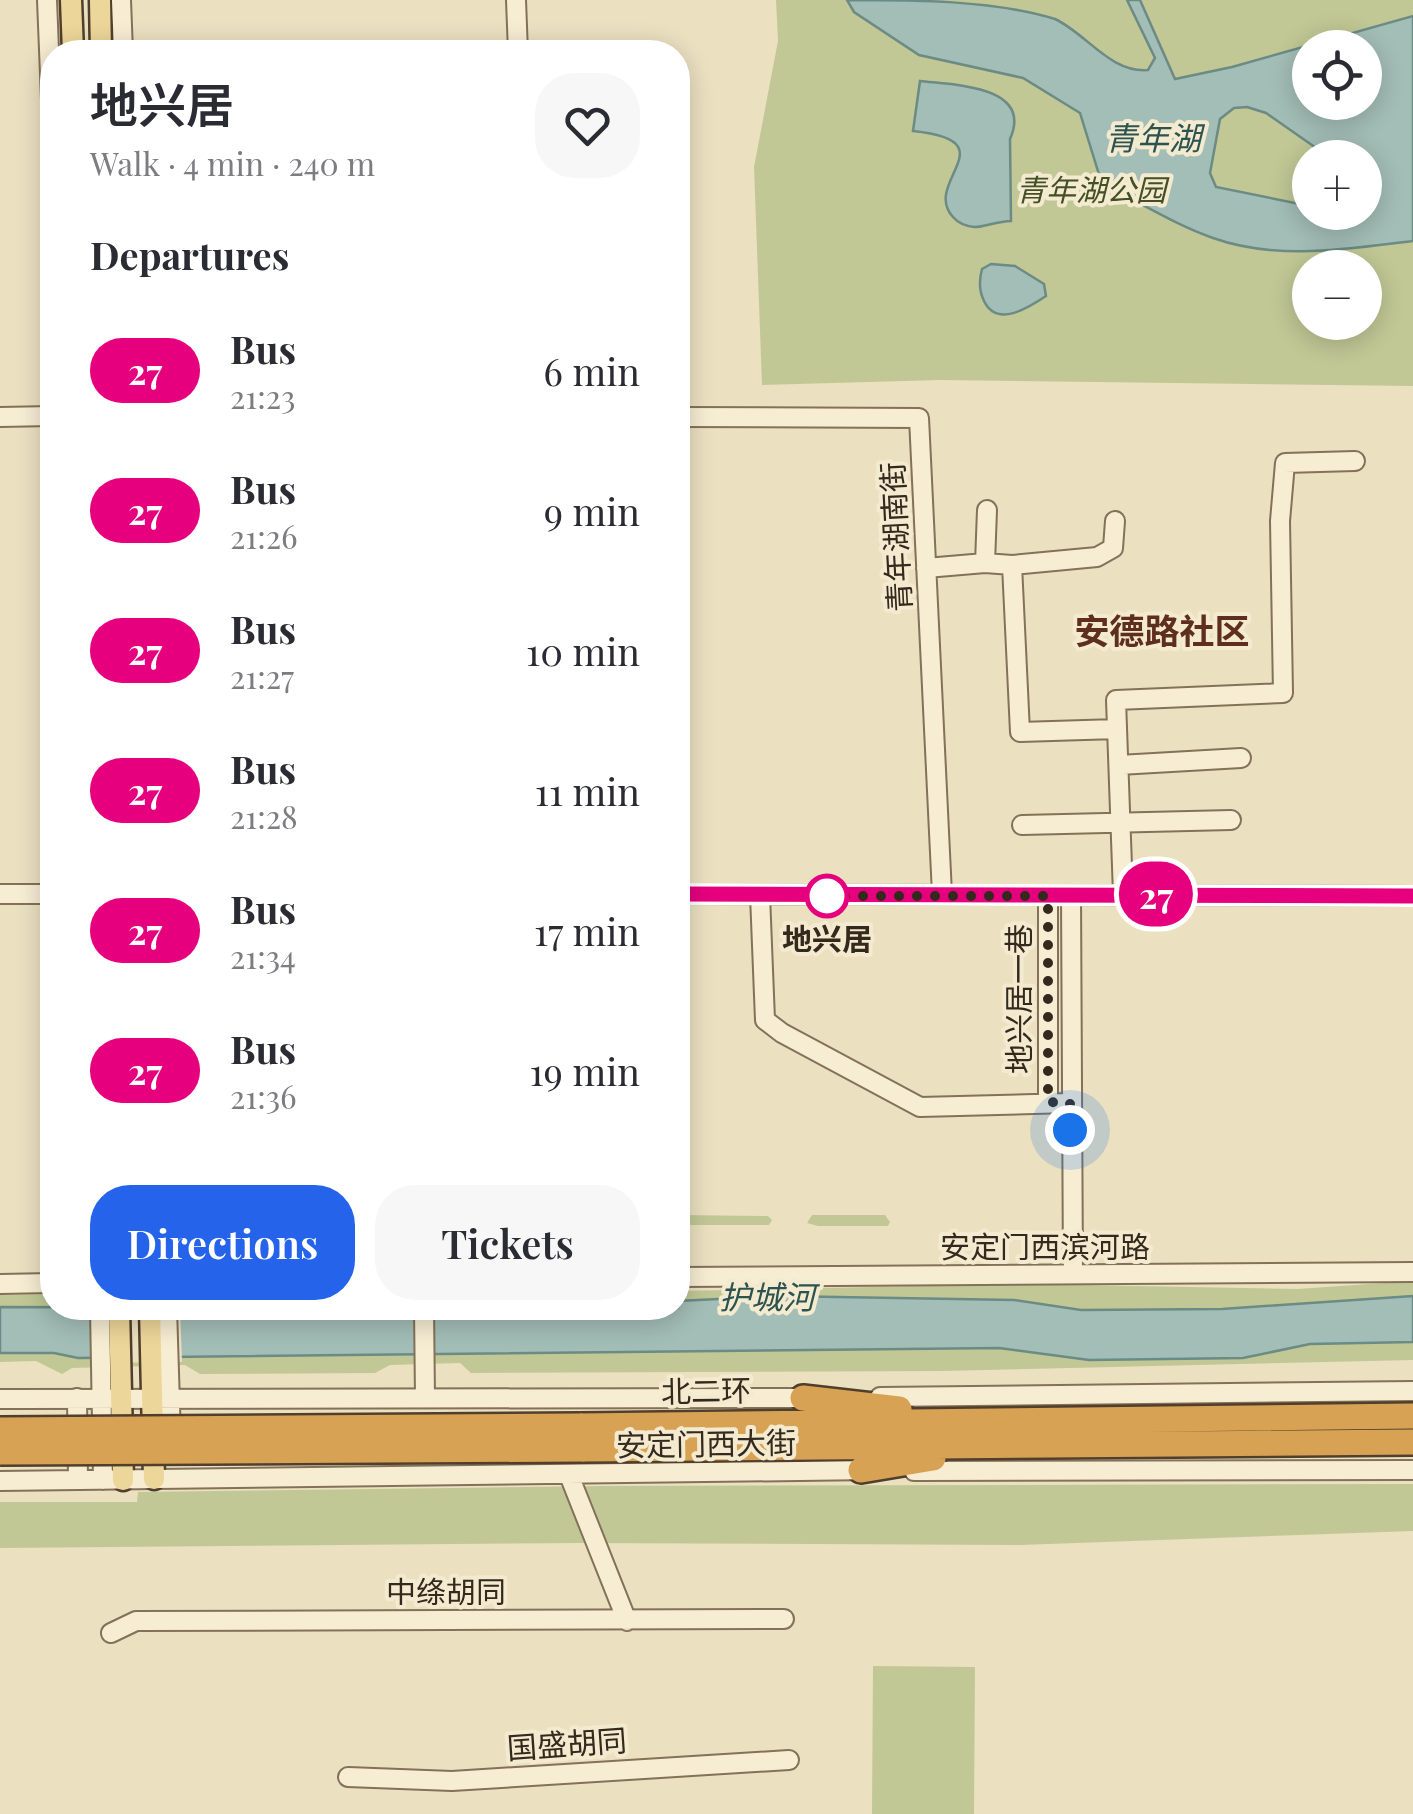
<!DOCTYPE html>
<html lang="en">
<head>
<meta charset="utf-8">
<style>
  body { margin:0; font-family:"Playfair Display","Noto Sans SC",serif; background:#f7f7f7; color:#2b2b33; height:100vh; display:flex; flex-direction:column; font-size:38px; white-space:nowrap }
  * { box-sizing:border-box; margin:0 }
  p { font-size:32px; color:#7c7c81 }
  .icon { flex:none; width:55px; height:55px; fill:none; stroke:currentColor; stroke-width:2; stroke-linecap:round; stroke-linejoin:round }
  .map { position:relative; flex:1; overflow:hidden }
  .details { position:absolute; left:40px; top:40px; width:650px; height:1280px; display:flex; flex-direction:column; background:#fff; border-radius:40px; box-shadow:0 5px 25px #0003 }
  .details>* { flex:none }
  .badge { padding:0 20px; border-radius:32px; font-size:35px; line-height:65px }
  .buttons { position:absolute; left:1292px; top:30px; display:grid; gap:20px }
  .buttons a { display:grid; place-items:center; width:90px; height:90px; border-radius:50%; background:#fff; box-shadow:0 5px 25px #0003; font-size:50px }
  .you { position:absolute; width:50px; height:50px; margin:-25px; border:8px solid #fff; border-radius:50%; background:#1a73e8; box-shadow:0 0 0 15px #1a73e833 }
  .map>.badge { position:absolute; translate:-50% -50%; box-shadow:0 0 0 5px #fff }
  h2 { padding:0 50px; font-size:38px; line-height:90px }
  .round { display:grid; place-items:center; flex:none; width:105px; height:105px; border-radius:40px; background:#f7f7f7 }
  .summary { display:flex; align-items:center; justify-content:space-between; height:170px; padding:0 50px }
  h1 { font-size:48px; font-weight:600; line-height:75px }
  .cta { display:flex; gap:20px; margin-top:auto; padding:20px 50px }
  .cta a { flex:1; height:115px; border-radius:40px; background:#2563eb; color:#fff; font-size:40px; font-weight:600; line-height:115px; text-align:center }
  .cta a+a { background:#f7f7f7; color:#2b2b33 }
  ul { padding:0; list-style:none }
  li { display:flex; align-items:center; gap:30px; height:140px; padding:0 50px }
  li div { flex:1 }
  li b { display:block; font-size:38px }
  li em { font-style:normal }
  li .badge { min-width:110px; font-weight:700; text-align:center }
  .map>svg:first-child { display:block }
  .green { fill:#c1c895; fill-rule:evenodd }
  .water { fill:#a3beb6; stroke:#6b8b84; stroke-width:2.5; fill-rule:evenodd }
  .pier { fill:#ebe0c0 }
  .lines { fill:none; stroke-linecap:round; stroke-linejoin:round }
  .minor-casing { stroke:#837159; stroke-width:22 }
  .major-casing { stroke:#513f2d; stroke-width:25 }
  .highway-casing { stroke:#513f2d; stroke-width:30 }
  .minor { stroke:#f7edd3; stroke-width:18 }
  .major { stroke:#edd699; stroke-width:20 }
  .highway { stroke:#d7a254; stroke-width:25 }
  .highway-bridge-casing { stroke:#513f2d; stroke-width:30; stroke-linecap:butt }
  .highway-bridge { stroke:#d7a254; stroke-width:25 }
  .line-casing { stroke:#fff; stroke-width:22 }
  .line { stroke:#e6007e; stroke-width:15 }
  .walk { stroke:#34291d; stroke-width:10; stroke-dasharray:0 18 }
  .stop-dot { fill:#fff; stroke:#e6007e; stroke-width:5 }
  .labels { text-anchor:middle; stroke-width:8; stroke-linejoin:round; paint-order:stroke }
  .park-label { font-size:30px; font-style:italic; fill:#434f24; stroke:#f3eacf }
  .street-label { font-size:30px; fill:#34291d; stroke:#f3eacf }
  .stop-label { font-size:30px; font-weight:bold; fill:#34291d; stroke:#f3eacf }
  .water-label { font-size:32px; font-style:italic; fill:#2d5351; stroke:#f3eacf }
  .quarter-label { font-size:35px; font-weight:bold; fill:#5e2e1f; stroke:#f3eacf }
</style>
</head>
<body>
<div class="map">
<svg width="1413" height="1814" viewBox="0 0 1413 1814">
  <rect width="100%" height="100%" fill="#ebe0c0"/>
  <!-- green -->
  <path class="green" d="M776 0H1413V386L940 380 762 385 754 167 778 41ZM1310 48H1365V102H1310ZM1310 158H1365V212H1310ZM1310 268H1365V322H1310Z
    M678 1215 768 1216 772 1220 769 1225H678Z
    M812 1215H885L890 1222 888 1226H818L807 1223Z
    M1413 1281V1360L941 1371 471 1373 460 1363 390 1365 375 1373 200 1374 185 1365 72 1368 62 1374 36 1361 0 1362V1295L52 1294V1308H678V1291L1022 1284 1297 1289Z
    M1413 1484V1531L1020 1545 579 1543 0 1548V1502H137L138 1492 601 1486Z
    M873 1666 975 1667 974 1814H872Z"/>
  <!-- water -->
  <path class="water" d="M847 0C914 0 993 0 1055 19 1087 34 1110 73 1148 70L1155 58 1127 0H1140L1175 79 1232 67 1413 16V241C1347 249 1278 261 1213 238 1175 225 1138 201 1102 184L1080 113 1023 78 919 55 854 12ZM1310 48H1365V102H1310ZM1247 107 1266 113 1329 157 1365 158V212H1310V206L1216 187 1210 173 1220 119 1234 108Z
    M920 81C952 85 1034 85 1010 139L1011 221C997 221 982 228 974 227 966 226 958 223 953 217 921 182 1010 141 913 131Z
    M991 264 1015 266 1044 284 1046 296C1028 308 997 328 984 301 979 291 979 280 982 269Z
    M779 1296 1014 1300 1081 1310 1222 1309 1413 1296V1342L1310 1344 1243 1358 1089 1360 999 1348 78 1358 54 1353H0V1307L678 1308V1301Z"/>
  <!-- pier -->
  <path class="pier" d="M91 1308H180L182 1362 93 1363Z"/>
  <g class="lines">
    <!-- minor casing -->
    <g class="minor-casing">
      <path id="minor" d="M47 0 52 124
        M121 0 123 52
        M516 0 518 52
        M0 417 52 416
        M678 417 919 418 942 894
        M987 510 985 563 1012 565
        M1115 521 1113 548 1097 557 1012 565 1020 732 1117 729
        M926 568 985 563
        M1119 765 1241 758
        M1022 825 1231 820
        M0 894H52
        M678 894 1413 896
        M1123 894 1116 700 1283 693 1280 521 1285 463 1355 461
        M760 895 765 1020 782 1033 920 1107 1070 1103
        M1071 895 1073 1274
        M1048 1102V896
        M678 1277 1413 1272
        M0 1284 52 1283
        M100 1308 103 1480
        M167 1308 171 1437
        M424 1308 425 1398
        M880 1397 1413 1391
        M77 1398 78 1480
        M0 1399 814 1398
        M914 1471 1413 1470
        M569 1475 627 1621
        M0 1481 873 1470
        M111 1633 136 1621 784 1619
        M348 1777 452 1781 789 1760"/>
    </g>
    <!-- major casing -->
    <g class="major-casing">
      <path id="major" d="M71 0 73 52
        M100 0 101 52
        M119 1308 123 1480
        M150 1308 154 1479"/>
    </g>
    <!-- highway casing -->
    <g class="highway-casing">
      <path id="highway" d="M803 1398 899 1409
        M580 1426 1413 1416
        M582 1449 1413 1442
        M861 1470 933 1458"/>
    </g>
    <!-- minor -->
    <use href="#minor" class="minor"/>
    <!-- major -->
    <use href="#major" class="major"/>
    <!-- highway -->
    <use href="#highway" class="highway"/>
    <!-- highway-bridge casing -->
    <g class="highway-bridge-casing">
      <path id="highway-bridge" d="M0 1430 580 1426
        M0 1452 582 1449"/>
    </g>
    <!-- highway-bridge -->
    <use href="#highway-bridge" class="highway-bridge"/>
  </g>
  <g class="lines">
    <!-- line casing -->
    <g class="line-casing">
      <path id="line" d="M678 894 1413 896"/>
    </g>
    <!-- line -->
    <use href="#line" class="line"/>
    <!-- walk -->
    <path class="walk" d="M827 896H1048V1102L1070 1103V1130"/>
  </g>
  <!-- markers -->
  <circle class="stop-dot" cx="827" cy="896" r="20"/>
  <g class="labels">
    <!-- park labels -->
    <g class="park-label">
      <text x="1091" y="201">青年湖公园</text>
    </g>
    <!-- street labels -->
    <g class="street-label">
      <text transform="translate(897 537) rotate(-93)" y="10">青年湖南街</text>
      <text transform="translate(1020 999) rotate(-90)" y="10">地兴居一巷</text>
      <text x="1045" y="1258">安定门西滨河路</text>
      <text transform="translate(706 1392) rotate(-1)" y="10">北二环</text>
      <text transform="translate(706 1445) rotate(-1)" y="10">安定门西大街</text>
      <text x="446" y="1603">中绦胡同</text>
      <text transform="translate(567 1745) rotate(-4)" y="10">国盛胡同</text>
    </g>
    <!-- stop labels -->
    <g class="stop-label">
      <text x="827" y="950">地兴居</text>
    </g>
    <!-- water labels -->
    <g class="water-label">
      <text x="1153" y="150">青年湖</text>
      <text x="767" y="1309">护城河</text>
    </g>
    <!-- quarter labels -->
    <g class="quarter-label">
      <text x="1162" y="644">安德路社区</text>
    </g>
  </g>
</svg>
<div class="buttons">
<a><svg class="icon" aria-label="locate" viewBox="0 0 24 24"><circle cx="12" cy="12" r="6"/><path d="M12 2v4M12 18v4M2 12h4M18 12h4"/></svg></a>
<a>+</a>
<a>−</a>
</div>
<div class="you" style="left:1070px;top:1130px"></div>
<b class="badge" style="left:1156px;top:894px;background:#e6007e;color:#fff">27</b>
<section class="details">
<div class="summary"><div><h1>地兴居</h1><p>Walk · 4 min · 240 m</p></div><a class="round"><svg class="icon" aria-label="heart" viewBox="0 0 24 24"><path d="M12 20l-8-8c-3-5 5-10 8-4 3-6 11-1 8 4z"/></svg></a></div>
<h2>Departures</h2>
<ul>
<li><span class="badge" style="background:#e6007e;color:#fff">27</span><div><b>Bus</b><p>21:23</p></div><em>6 min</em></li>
<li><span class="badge" style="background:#e6007e;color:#fff">27</span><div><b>Bus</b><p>21:26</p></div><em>9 min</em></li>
<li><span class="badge" style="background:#e6007e;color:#fff">27</span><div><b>Bus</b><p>21:27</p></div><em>10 min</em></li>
<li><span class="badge" style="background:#e6007e;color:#fff">27</span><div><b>Bus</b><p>21:28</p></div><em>11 min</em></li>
<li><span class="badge" style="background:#e6007e;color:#fff">27</span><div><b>Bus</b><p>21:34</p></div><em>17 min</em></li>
<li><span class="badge" style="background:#e6007e;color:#fff">27</span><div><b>Bus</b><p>21:36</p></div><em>19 min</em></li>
</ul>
<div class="cta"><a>Directions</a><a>Tickets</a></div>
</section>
</div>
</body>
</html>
